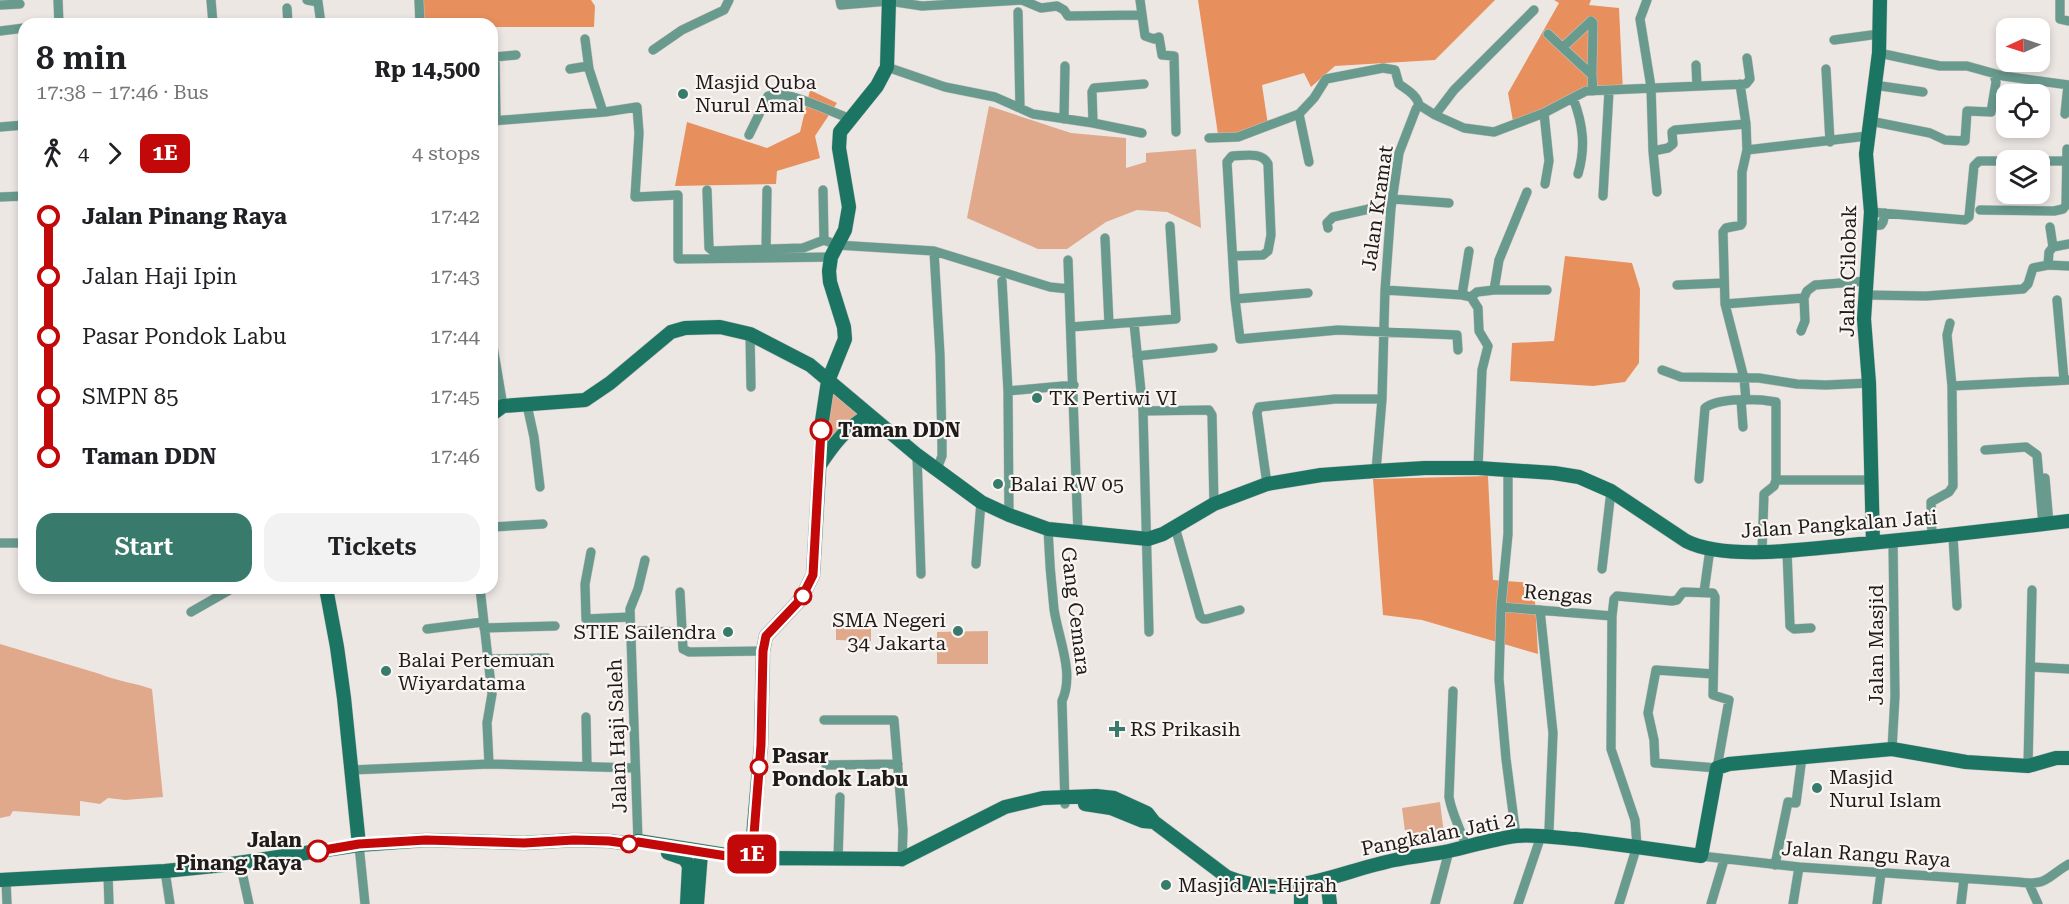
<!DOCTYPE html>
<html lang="en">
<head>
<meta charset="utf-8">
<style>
  body { margin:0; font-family:"Roboto Serif",serif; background:#f2f2f2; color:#202124; height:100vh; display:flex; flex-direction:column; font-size:22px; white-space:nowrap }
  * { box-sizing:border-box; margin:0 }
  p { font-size:20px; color:#757577 }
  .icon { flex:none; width:33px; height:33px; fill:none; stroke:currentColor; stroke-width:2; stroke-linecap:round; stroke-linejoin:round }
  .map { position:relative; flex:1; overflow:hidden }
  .drawer { position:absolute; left:18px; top:18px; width:480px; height:576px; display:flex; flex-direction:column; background:#fff; border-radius:18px; box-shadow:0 3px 9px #0003 }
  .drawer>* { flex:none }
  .badge { padding:0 12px; border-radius:9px; font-size:21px; line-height:39px }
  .needle { width:39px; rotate:267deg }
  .tools { position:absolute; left:1996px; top:18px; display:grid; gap:12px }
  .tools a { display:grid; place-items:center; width:54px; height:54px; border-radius:12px; background:#fff; box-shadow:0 3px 9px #0003; font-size:30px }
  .map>.badge { position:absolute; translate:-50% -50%; box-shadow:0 0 0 3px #fff }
  .legs { display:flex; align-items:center; gap:9px; height:66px; padding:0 18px; font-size:20px }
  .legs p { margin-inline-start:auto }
  .headline { display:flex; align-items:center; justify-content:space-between; height:102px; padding:0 18px }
  h1 { font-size:33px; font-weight:600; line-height:45px }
  .cta { display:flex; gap:12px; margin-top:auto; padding:12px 18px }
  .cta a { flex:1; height:69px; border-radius:18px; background:#387a6b; color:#fff; font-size:24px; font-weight:600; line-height:69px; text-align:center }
  .cta a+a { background:#f2f2f2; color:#202124 }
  ul { padding:0 18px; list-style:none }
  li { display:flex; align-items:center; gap:21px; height:60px; font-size:22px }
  li i { display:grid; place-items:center; width:9px; height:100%; margin:0 8px; background:currentColor }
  li i::after { content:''; width:15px; height:15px; margin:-8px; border:4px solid; border-radius:50%; background:#fff }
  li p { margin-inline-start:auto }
  li:first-child i { background:linear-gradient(#0000 50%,currentColor 0) }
  li:last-child i { background:linear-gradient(currentColor 50%,#0000 0) }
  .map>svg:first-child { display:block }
  .green { fill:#e0a98b }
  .forest { fill:#e7905e }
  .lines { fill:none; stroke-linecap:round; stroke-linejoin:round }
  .street-casing { stroke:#c8c2c0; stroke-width:10 }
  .secondary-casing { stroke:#c8c2c0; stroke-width:15 }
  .street { stroke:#699a8e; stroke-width:9 }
  .secondary { stroke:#1c7463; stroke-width:14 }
  .line-1-casing { stroke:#fff; stroke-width:14 }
  .line-1 { stroke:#c20809; stroke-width:9 }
  .poi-dot { fill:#387a6b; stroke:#faf5f2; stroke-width:2 }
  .stop-1-dot { fill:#fff; stroke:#c20809; stroke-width:3 }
  .labels { text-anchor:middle; stroke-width:4.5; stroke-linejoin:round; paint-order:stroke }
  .poi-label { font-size:20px; fill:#1e1c1a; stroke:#faf5f2; text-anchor:start }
  .street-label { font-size:20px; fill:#1e1c1a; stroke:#faf5f2 }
  .stop-label { font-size:20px; font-weight:bold; fill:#1e1c1a; stroke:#faf5f2; text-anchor:start }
</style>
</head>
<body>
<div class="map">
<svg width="2069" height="904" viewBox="0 0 2069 904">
  <rect width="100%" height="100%" fill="#ede7e4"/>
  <!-- green -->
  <path class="green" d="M989 106 1071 133 1126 138V168L1146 162V153L1196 149 1201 228 1167 212 1137 210 1106 222 1067 249H1038L967 218Z
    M832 391 860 414 825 448Z
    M836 621 871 622V641L836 640Z
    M988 631V664H937V632Z
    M0 644 100 674C117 681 135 683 152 689L163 797 125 800 108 798 100 804 80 801V816L13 811 10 816 0 818Z
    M1440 802 1445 842 1407 847 1402 808Z"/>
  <!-- forest -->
  <path class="forest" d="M417 0H591L595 6 594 27H493L492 31V24H419Z
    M1198 0H1495L1435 60 1335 66 1311 87 1304 73 1262 85 1268 125 1219 141Z
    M1554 0H1591L1589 5 1619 8 1623 92 1582 95 1514 127 1508 93 1559 3Z
    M810 90 837 103 815 136 820 158 777 171 776 184 675 186 687 122 767 148 800 132Z
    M1565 256 1632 263 1640 289 1639 363 1625 382 1593 386 1510 381 1512 343 1554 341Z
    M1488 476 1493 580 1534 583 1538 654 1422 620 1383 615 1373 479Z"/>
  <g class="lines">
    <!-- street casing -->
    <g class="street-casing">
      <path id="street" d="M58 0 59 24
        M211 0 213 24
        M307 0 318 2 321 24
        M419 0 420 24
        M840 0 841 5 889 1 922 6 1022 0 1041 8 1057 6 1064 10 1068 16 1141 15
        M1140 0 1145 36 1154 39 1159 37 1162 55 1174 56 1176 132
        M1647 0 1640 19 1651 87 1653 151 1657 192
        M2060 0V19L2069 21
        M0 5 20 4
        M287 8 288 24
        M1018 12 1020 108
        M0 31 24 28
        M1548 34 1592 75 1593 91
        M585 39 589 69 603 112
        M1834 40 1879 34
        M1563 47 1591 21 1593 23 1592 75
        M653 50 682 30 724 10 729 0
        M1879 53 1940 66H1967L2003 76 2069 85
        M1696 65 1697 86
        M887 67 945 87 995 97 1033 114 1093 123 1142 133
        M570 69 588 66
        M1826 69 1830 142
        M1740 84 1746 124 1747 150 1742 172V223L1741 225 1726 228 1723 232 1725 304 1744 378 1746 400
        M1874 85 1923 92
        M1573 98C1583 124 1586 147 1578 174
        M1544 113 1549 161 1545 184
        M1299 114 1309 162
        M2065 114 2068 85
        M1435 115 1454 90 1534 10
        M1064 119 1065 66
        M492 121 605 112 637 107 639 133 635 197 678 195V259L831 257
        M496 121 495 57 516 55
        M1870 121 1930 133 1945 140 1965 141 1967 111 1991 112 1996 82 1994 74
        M1093 123 1092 92 1094 88 1144 84
        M0 127 24 125
        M749 135 768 96C786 88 832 113 851 119
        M1209 138 1238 137 1299 114 1314 98 1326 79 1383 68 1395 70 1399 84C1407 90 1417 95 1419 105
        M1747 150 1867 136
        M1653 151 1668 148 1673 144 1672 132 1675 130 1746 124
        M707 190 709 248 713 251 803 248 824 240 837 245 934 251 1050 287 1069 289
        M823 190 824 240
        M1603 196 1609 91
        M0 197 24 196
        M1393 199 1449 203
        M1980 210 2054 211 2063 209 2066 205 2067 149
        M1871 212 1965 220 1969 217 1974 166 1979 161H2067
        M1871 226 1881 225 1883 222 1885 213
        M1328 228 1327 223 1333 217 1369 209 1391 208
        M1105 238 1109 324
        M2053 247 2069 244
        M766 250 767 190
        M934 251 940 355 942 444V456L937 469
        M1233 256 1263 255 1268 251 1271 235 1268 164C1262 151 1244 156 1232 156L1227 162 1235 299 1240 339 1338 330 1457 335 1458 350
        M1068 260 1078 533
        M2048 265 2049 252 2053 247 2050 227
        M1002 281 1008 391 1009 515
        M1677 285 1724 283
        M1385 290 1462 295 1471 297 1478 308 1479 331 1488 346 1482 370 1478 468
        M1494 290H1547
        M1462 295 1469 251
        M1866 295 1926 296 2023 289 2028 284 2033 268 2048 265 2069 266
        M1471 297 1477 292 1494 290 1499 260 1527 192
        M1235 299 1308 293
        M2057 300 2064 380
        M1725 304 1804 298
        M1134 323 1143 411 1149 632
        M1071 327 1176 319 1170 226
        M1801 331 1805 321 1804 298 1807 291 1815 285 1867 281
        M750 334 751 387
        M492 341 503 406
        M1137 356 1213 348
        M1662 370 1681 377 1759 378 1797 384 1826 385 1869 383
        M1952 386 2069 380
        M1008 391 1074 385
        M1741 400 1743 427
        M527 405 534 437 540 487
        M1143 411 1209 410 1212 415 1214 504
        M1985 450 2026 447 2037 455 2043 525
        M917 455 921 574
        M1508 470V534L1501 607 1499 679 1506 759 1516 836
        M1376 471 1382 399 1385 290 1391 208 1399 153 1416 109 1419 105 1435 115 1464 128 1494 132 1544 113 1586 91 1746 84 1750 79 1747 58
        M2045 478 2049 524
        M1699 479 1705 408C1719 397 1759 399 1776 402V480L1774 486 1764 494 1762 552
        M1776 480H1873
        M1267 484 1257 413 1259 407 1335 399H1382
        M492 527 543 524
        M1175 527 1200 616 1203 619H1207L1240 610
        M1048 529C1049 555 1051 582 1054 609 1058 638 1075 673 1062 701L1065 804
        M1953 536 1957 606
        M1932 538 1931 502 1949 492 1953 486 1952 386 1947 335 1950 323
        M0 543H24
        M1787 551 1790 626 1794 629 1811 628
        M591 552 585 584 586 619 630 617
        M976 564 981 502
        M1602 569 1611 491
        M480 588 492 694 487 723 489 764
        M680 592 683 649 689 652 763 651
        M1704 592 1710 549
        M1501 607 1612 616
        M1540 610 1553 733 1549 830 1547 837
        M191 612 233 588
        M484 628 555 626
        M427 629 483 622
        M639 631 681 632
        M489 659 547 658
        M2031 667 2069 669
        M1453 691 1449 797C1452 815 1461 829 1466 847
        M586 717 587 766
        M824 720H894L903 830 902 862
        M1892 749 1895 696 1893 541
        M826 765 898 764
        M2028 766 2032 590
        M352 770 489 764 635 768
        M638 841 630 609 638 589 645 560
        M359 845 365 904
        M1701 856 1799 867 2018 882C2048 886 2045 878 2069 864
        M838 859 840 797
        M240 863 249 904
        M1775 865 1788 802 1796 803 1802 757
        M165 871 170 904
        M108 875 109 904
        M6 880 7 904
        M2029 884 2038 904
        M1435 904 1449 851
        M1518 904 1541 836
        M1619 904 1637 846 1635 820 1611 749 1612 616 1614 599 1617 596 1672 601 1677 600 1683 592 1713 593 1715 597 1713 695 1729 700 1717 768 1655 763 1654 740 1648 713 1656 670 1713 674
        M1711 904 1724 860
        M1793 904 1799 867
        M1877 904 1881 873
        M1961 904 1964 879"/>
    </g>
    <!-- secondary casing -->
    <g class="secondary-casing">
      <path id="secondary" d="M492 414 503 406 585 400 610 383 671 332 685 328 720 327 750 334 810 365 917 455 981 502 1009 515 1048 529 1148 539 1163 534 1214 504 1267 484 1321 475 1376 471 1425 468H1478L1554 473 1579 477 1611 491 1686 541C1725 561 1807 549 1850 545 1923 538 1996 530 2069 521
        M819 466C835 442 845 429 869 415
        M1873 543 1869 383 1864 319 1871 212 1866 154 1879 53 1880 0
        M326 588 337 647 344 698 359 845
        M1085 804 1111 808 1143 821 1154 822
        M668 853 685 859 689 866 687 904
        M751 860 761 745 763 651 766 636 801 599 813 575 822 421 828 381 845 339 844 327 830 282 829 271 831 257 845 230 849 207 839 148 840 132 877 86 887 67 889 0
        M757 860 766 858 902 859 1005 807 1043 798 1096 796 1114 798 1147 813 1154 822 1227 877C1289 902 1336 872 1395 860 1413 856 1431 855 1449 851 1471 846 1493 839 1516 836 1535 834 1556 838 1575 839 1617 844 1659 850 1701 856L1717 768 1729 764 1892 749 1966 762 2028 766 2056 758H2069
        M0 880 165 871 224 865 359 845 426 840 524 843 574 840 609 841 631 844 638 841 757 860 764 863
        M1327 880 1330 904
        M1301 886V904
        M697 904 701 853"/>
    </g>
    <!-- street -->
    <use href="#street" class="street"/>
    <!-- secondary -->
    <use href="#secondary" class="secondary"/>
  </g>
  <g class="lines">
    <!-- line-1 casing -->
    <g class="line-1-casing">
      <path id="line-1" d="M318 851 359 844 426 840 524 843 574 840 609 841 631 844 638 842 752 860 761 745 763 651 766 636 801 599 813 575 821 430"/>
    </g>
    <!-- line-1 -->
    <use href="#line-1" class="line-1"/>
  </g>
  <!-- markers -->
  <g class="poi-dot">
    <circle cx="683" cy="94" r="6"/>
    <circle cx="1037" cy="398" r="6"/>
    <circle cx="998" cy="484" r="6"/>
    <circle cx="958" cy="631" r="6"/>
    <circle cx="728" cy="632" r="6"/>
    <circle cx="386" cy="671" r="6"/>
    <path d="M1114 720h6v6h6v6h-6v6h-6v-6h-6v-6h6z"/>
    <circle cx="1817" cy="788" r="6"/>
    <circle cx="1166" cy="885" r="6"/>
  </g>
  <g class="stop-1-dot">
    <circle cx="821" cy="430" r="10"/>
    <circle cx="803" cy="596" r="8"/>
    <circle cx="759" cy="767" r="8"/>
    <circle cx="629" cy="844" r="8"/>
    <circle cx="318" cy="851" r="10"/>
  </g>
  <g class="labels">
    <!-- poi labels -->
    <g class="poi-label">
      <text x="695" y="89">Masjid Quba<tspan x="695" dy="23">Nurul Amal</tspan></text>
      <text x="1049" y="405">TK Pertiwi VI</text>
      <text x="1010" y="491">Balai RW 05</text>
      <text x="946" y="627" text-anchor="end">SMA Negeri<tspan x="946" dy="23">34 Jakarta</tspan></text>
      <text x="716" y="639" text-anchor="end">STIE Sailendra</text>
      <text x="398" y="667">Balai Pertemuan<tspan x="398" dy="23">Wiyardatama</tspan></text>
      <text x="1130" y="736">RS Prikasih</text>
      <text x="1829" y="784">Masjid<tspan x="1829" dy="23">Nurul Islam</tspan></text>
      <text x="1178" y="892">Masjid Al-Hijrah</text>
    </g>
    <!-- street labels -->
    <g class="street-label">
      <text transform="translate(1377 208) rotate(-82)" y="7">Jalan Kramat</text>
      <text transform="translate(1848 271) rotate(-89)" y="7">Jalan Cilobak</text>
      <text transform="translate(1839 524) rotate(-4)" y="7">Jalan Pangkalan Jati</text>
      <text transform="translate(1558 594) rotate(5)" y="7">Rengas</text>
      <text transform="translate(1076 611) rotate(83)" y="7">Gang Cemara</text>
      <text transform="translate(1876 645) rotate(-90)" y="7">Jalan Masjid</text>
      <text transform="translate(617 736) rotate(-92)" y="7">Jalan Haji Saleh</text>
      <text transform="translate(1438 834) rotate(-11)" y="7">Pangkalan Jati 2</text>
      <text transform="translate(1866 854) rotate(4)" y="7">Jalan Rangu Raya</text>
    </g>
    <!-- stop labels -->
    <g class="stop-label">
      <text x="838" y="437">Taman DDN</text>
      <text x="772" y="763">Pasar<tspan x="772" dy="23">Pondok Labu</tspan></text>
      <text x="302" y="847" text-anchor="end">Jalan<tspan x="302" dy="23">Pinang Raya</tspan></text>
    </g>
  </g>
</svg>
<div class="tools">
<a><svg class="needle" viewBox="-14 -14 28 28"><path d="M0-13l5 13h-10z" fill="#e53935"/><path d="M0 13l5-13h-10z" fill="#757577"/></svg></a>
<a><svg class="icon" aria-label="locate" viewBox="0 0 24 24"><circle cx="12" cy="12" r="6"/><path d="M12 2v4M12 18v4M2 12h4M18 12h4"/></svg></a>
<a><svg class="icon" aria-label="layers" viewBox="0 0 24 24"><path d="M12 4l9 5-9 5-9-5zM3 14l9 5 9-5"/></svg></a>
</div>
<b class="badge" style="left:752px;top:854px;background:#c20809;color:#fff">1E</b>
<section class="drawer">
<div class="headline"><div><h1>8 min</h1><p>17:38 – 17:46 · Bus</p></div><b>Rp 14,500</b></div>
<div class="legs"><svg class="icon" aria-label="walk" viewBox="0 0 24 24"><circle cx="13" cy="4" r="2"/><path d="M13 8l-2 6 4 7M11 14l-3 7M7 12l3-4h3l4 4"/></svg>4<svg class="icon" aria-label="forward" viewBox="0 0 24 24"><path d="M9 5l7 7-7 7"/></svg><b class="badge" style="background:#c20809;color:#fff">1E</b><p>4 stops</p></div>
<ul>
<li><i style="color:#c20809"></i><b>Jalan Pinang Raya</b><p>17:42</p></li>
<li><i style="color:#c20809"></i><span>Jalan Haji Ipin</span><p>17:43</p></li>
<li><i style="color:#c20809"></i><span>Pasar Pondok Labu</span><p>17:44</p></li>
<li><i style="color:#c20809"></i><span>SMPN 85</span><p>17:45</p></li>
<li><i style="color:#c20809"></i><b>Taman DDN</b><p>17:46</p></li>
</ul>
<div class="cta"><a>Start</a><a>Tickets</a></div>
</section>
</div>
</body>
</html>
